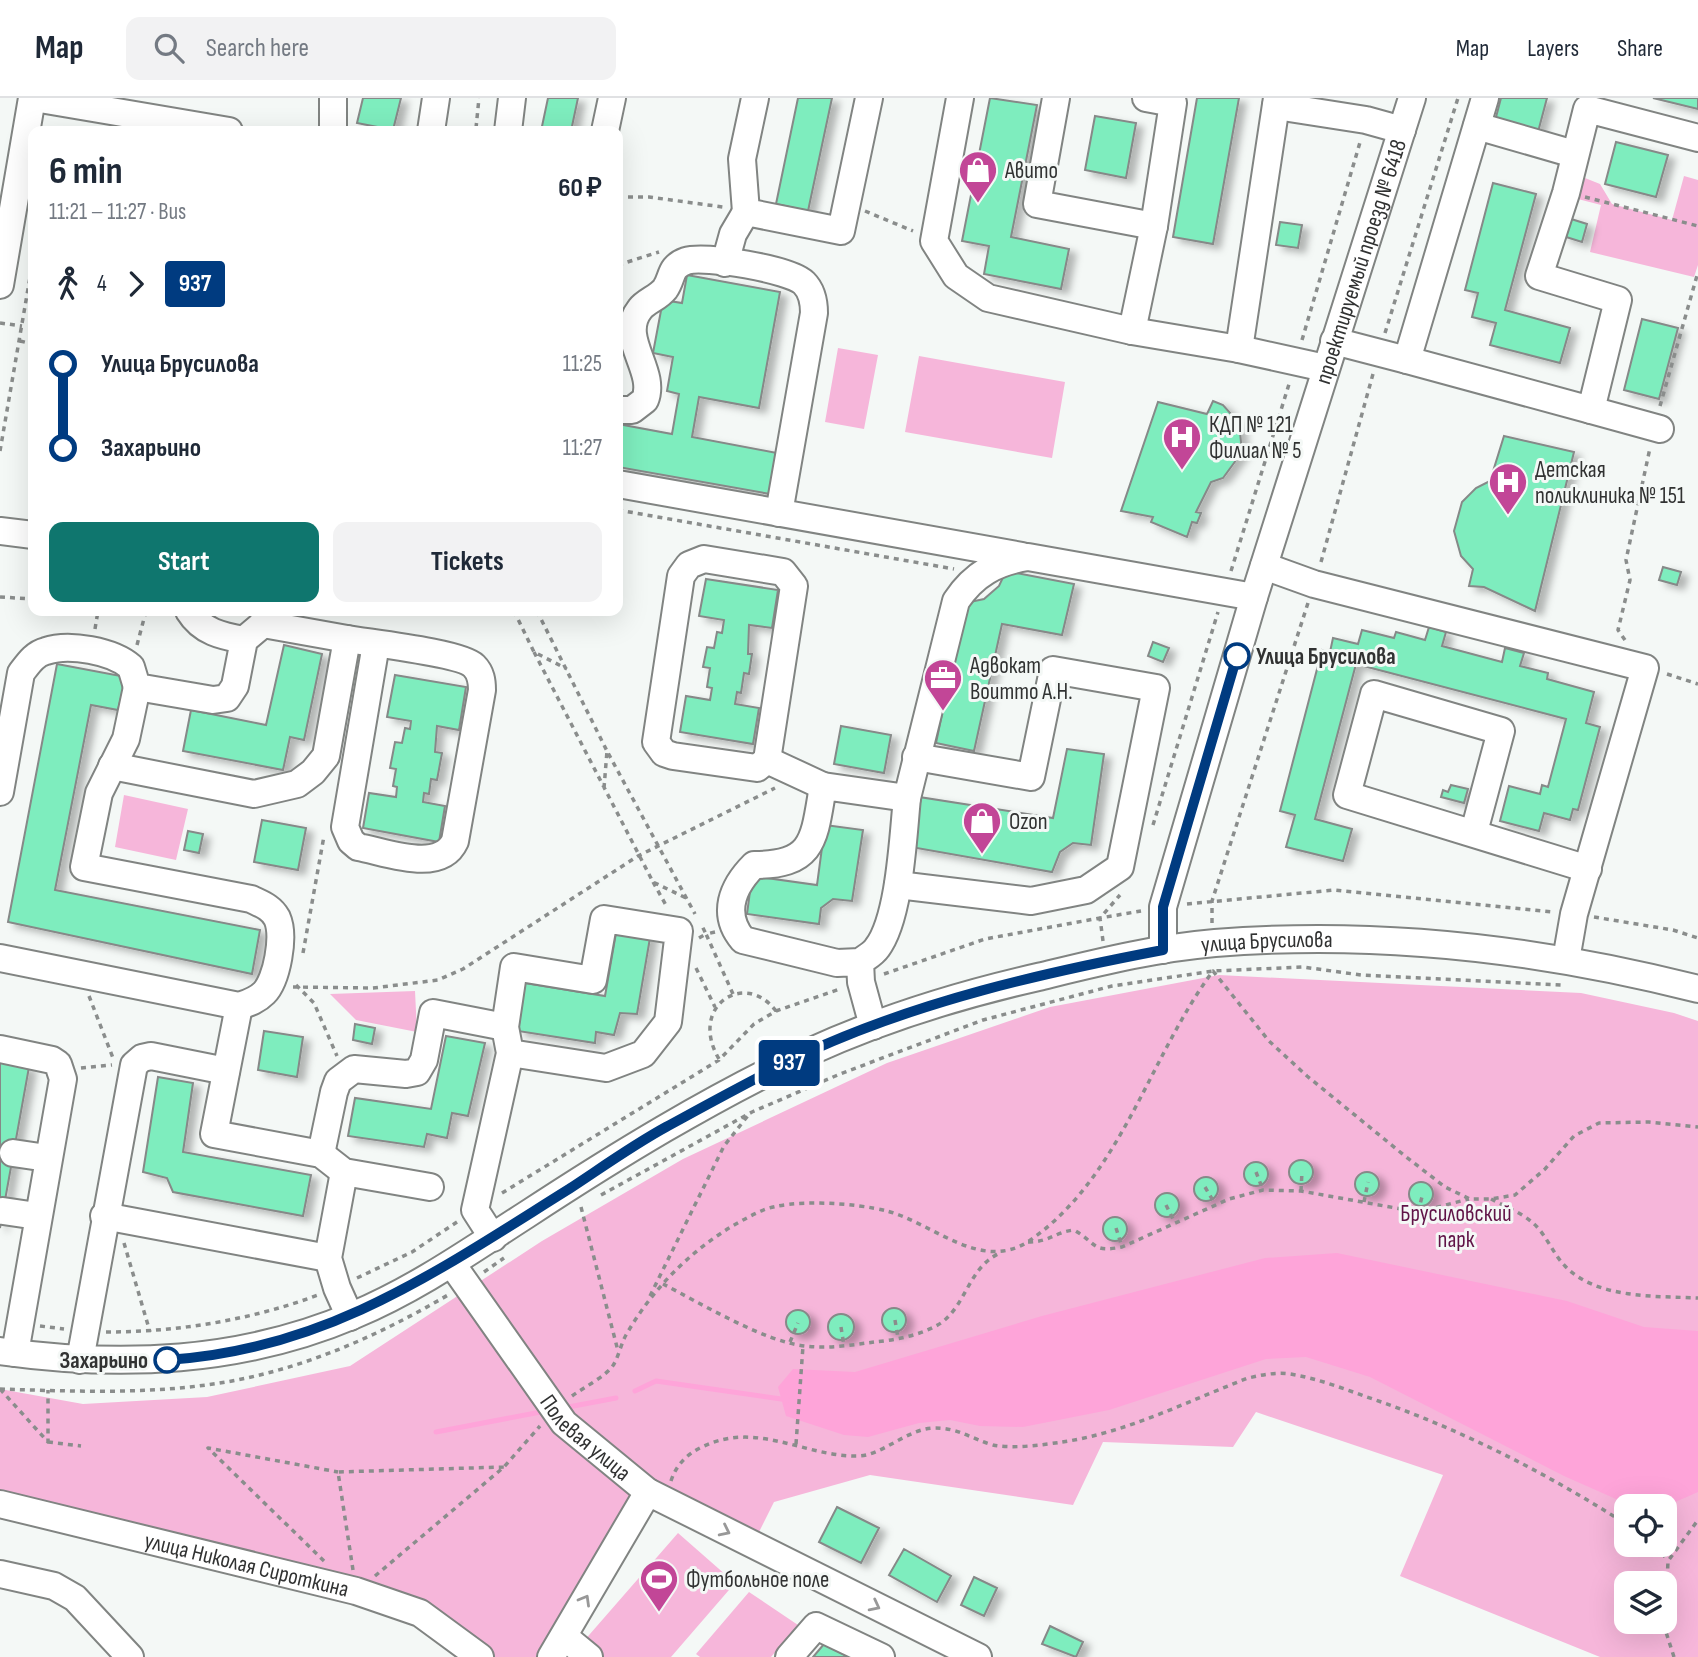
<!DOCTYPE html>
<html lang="en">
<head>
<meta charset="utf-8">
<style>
  body { margin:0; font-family:"Sofia Sans Condensed",sans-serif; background:#f2f2f3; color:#1f2937; height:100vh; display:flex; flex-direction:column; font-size:26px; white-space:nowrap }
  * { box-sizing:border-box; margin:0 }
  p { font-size:23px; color:#747a83 }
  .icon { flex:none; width:38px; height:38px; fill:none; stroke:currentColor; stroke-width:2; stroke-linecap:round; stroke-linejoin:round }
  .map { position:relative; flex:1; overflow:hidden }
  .sheet { position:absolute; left:28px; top:28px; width:595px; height:490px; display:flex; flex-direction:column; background:#fff; border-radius:14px; box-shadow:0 7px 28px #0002 }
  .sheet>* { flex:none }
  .badge { padding:0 14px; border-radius:5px; font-size:24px; line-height:46px }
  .tools { position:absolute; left:1614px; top:1396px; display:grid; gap:14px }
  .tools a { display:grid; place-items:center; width:63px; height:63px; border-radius:14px; background:#fff; box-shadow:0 7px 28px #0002; font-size:35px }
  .map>.badge { position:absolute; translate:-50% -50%; box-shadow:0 0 0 4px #fff }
  .legs { display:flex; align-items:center; gap:10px; height:77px; padding:0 21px; font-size:23px }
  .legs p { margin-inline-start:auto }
  .head { display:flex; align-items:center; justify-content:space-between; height:119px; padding:0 21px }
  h1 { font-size:38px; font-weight:700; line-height:52px }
  .action { display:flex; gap:14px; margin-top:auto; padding:14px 21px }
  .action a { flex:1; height:80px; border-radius:14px; background:#0f766e; color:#fff; font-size:28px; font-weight:700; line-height:80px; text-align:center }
  .action a+a { background:#f2f2f3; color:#1f2937 }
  ul { padding:0 21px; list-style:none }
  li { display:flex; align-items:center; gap:24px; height:84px; font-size:26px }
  li i { display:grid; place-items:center; width:10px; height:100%; margin:0 9px; background:currentColor }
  li i::after { content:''; width:18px; height:18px; margin:-9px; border:5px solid; border-radius:50%; background:#fff }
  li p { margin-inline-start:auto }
  li:first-child i { background:linear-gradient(#0000 50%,currentColor 0) }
  li:last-child i { background:linear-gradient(currentColor 50%,#0000 0) }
  header { display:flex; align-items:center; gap:42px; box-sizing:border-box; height:98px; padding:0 35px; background:#fff; border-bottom:2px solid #e0e1e3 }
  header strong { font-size:33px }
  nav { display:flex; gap:38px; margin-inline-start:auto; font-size:24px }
  .search { width:490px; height:63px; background:#f2f2f3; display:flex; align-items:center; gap:18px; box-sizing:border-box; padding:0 24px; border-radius:14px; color:#747a83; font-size:26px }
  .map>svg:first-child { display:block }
  .green { fill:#f6b6da; fill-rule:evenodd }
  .water { fill:#fea4d9 }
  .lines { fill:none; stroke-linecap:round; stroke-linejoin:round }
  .stream { stroke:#fea4d9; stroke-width:5 }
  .building { fill:#7eedbe; stroke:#868988; stroke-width:2; filter:url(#shadow) }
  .minor-casing { stroke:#818482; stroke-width:30 }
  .path { stroke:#8a8d8c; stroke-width:3.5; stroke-dasharray:5 5; stroke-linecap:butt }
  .minor { stroke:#fff; stroke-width:26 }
  .oneway { stroke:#989898 }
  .line-1-casing { stroke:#fff; stroke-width:16 }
  .line-1 { stroke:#003b80; stroke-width:10 }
  .stop-1-dot { fill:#fff; stroke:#003b80; stroke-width:3.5 }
  .labels { text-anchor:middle; stroke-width:6; stroke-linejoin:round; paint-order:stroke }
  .poi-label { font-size:23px; fill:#313232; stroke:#f4f8f6; text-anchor:start }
  .street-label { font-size:23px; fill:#313232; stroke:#f4f8f6 }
  .stop-label { font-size:23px; font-weight:bold; fill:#313232; stroke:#f4f8f6; text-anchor:start }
  .park-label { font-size:23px; fill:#601347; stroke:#f4f8f6 }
</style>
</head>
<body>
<header>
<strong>Map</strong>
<div class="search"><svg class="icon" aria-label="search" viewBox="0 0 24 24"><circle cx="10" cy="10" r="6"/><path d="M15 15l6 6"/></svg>Search here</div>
<nav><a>Map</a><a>Layers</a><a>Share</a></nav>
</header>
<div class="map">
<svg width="1698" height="1559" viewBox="0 0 1698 1559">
  <defs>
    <filter id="shadow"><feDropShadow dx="7" dy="4.5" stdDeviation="3.5" flood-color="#0004"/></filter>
  </defs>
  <rect width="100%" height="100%" fill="#f4f8f6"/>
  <!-- green -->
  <path class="green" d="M1684 78 1698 82V167L1694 179 1590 154 1601 107 1578 101 1585 80 1600 86 1612 106 1672 122Z
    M838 250 878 257 864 331 825 324Z
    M919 258 1065 284 1052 360 905 334Z
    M124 697 188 711 176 762 115 749Z
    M1219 877 1581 895 1674 915 1698 923V1559H1600L1400 1478 1443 1377 1256 1314 1233 1349 1103 1344 1073 1407 870 1377 774 1404 755 1442 649 1390 547 1559H484L429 1517 0 1394V1291L83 1306 207 1299 350 1268 542 1143 683 1061 887 965 1050 909ZM1626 1409H1664V1447H1626ZM1626 1486H1664V1524H1626Z
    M415 893 417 934 356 922 330 896Z
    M678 1435 735 1485 671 1559H599L583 1544Z
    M749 1494 798 1527 771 1559H700L696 1556Z"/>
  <!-- water -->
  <path class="water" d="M1337 1155 1567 1203 1644 1229 1698 1233V1394L1664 1409H1634L1564 1378 1370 1279 1306 1259 1266 1261 1109 1312 1023 1329 980 1328 950 1322 919 1325 868 1339 844 1337 786 1318 778 1289 793 1271 855 1274 1042 1218 1265 1160Z"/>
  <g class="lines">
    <!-- stream -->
    <path class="stream" d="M635 1293 656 1283 788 1302
      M563 1310 616 1300
      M436 1334 546 1313"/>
  </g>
  <!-- building -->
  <path class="building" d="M363 0H401L393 32 357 25Z
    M548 0H578L571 33H541Z
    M798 0H832L808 113 776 106Z
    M990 0 1037 7 1011 139 1069 151 1061 191 984 176 989 148 962 143Z
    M1197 0H1239L1213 146 1173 139Z
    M1501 0H1547L1538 34 1495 23Z
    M1653 0H1698V11Z
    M1095 18 1136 25 1126 80 1085 72Z
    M1616 44 1668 57 1656 99 1605 86Z
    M1493 85 1536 96 1505 212 1570 230 1560 265 1490 247 1496 225 1472 219 1478 195 1465 192Z
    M1568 120 1587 126 1582 144 1563 138Z
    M1280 124 1302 127 1298 150 1276 147Z
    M687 177 780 194 759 310 699 299 692 339 777 355 770 396 618 369V326L672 336 679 296 667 293 673 259 653 255 663 202 682 205Z
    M1642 221 1678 230 1659 301 1624 292Z
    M1213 303 1223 307 1239 325 1242 354 1223 380 1211 384 1196 414 1201 415 1197 425 1192 424 1187 439 1151 424 1153 419 1121 413 1158 304 1207 316Z
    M1504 338 1574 354 1535 513 1484 489 1469 488 1473 471 1461 458 1454 433 1462 404 1476 390 1490 383Z
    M1663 469 1681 474 1677 487 1659 482Z
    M1006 473 1074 486 1062 537 1002 526 974 653 936 645 965 505 984 501 999 488Z
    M706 481 778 492 772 530 749 527 748 556H752L749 576 744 575 741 595 737 594 735 606 759 610 753 646 680 634 686 598 710 602 712 590 707 589 710 570 703 569 707 549 714 550 717 534 722 535 724 522 699 518Z
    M1429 529 1446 534 1442 548 1502 564 1505 550 1524 555 1520 568 1548 575 1547 581 1594 594 1586 625 1600 629 1578 712 1573 711 1570 722 1544 715 1539 733 1500 723 1509 688 1540 696 1542 687 1548 689 1566 621 1356 566 1315 721 1352 731 1343 763 1286 749 1295 717 1280 713 1322 552 1330 554 1333 540 1358 546 1362 532 1394 540 1396 534 1425 542Z
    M1153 544 1169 550 1163 564 1148 558Z
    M284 547 322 556 304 642 290 639 283 672 183 653 191 612 266 627Z
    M57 566 126 579 118 612 91 607 55 792 260 832 252 876 8 824Z
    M395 577 466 589 459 632 437 628 435 654 442 655 437 682 431 681 429 696 424 695 423 704 445 708 439 744 363 730 369 695 396 699 397 689 393 688 396 671 390 670 395 644 402 645 405 630 410 631 411 623 387 619Z
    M841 628 891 637 884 675 834 666Z
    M1067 651 1104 656 1091 747 1073 745 1060 754 1052 774 911 749 919 699 1053 720Z
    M1451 687 1468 691 1464 705 1441 699 1443 692 1448 694Z
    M262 722 306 730 298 772 254 764Z
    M825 727 863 732 852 803 833 801 821 810 819 826 747 816 752 778 817 787Z
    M188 733 203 736 199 755 184 752Z
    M617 829 651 834 637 916 620 915 614 937 596 934 595 945 518 933 525 885 605 898Z
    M355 926 375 930 372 946 353 942Z
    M264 933 303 939 297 979 258 972Z
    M446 938 485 945 468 1018 452 1015 447 1040 427 1036 424 1049 348 1038 355 1000 431 1011Z
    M0 964 29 969 0 1130Z
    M158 979 193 985 183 1054 311 1077 303 1118 173 1094 167 1080 143 1074Z
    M1289 1074a12 12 0 1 1 24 0a12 12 0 1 1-24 0Z
    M1244 1076a12 12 0 1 1 24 0a12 12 0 1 1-24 0Z
    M1355 1086a12 12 0 1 1 24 0a12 12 0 1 1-24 0Z
    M1194 1091a12 12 0 1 1 24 0a12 12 0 1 1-24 0Z
    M1409 1096a12 12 0 1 1 24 0a12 12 0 1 1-24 0Z
    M1155 1107a12 12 0 1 1 24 0a12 12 0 1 1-24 0Z
    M1103 1131a12 12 0 1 1 24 0a12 12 0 1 1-24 0Z
    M882 1222a12 12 0 1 1 24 0a12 12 0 1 1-24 0Z
    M786 1224a12 12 0 1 1 24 0a12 12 0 1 1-24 0Z
    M828 1229a13 13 0 1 1 26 0a13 13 0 1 1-26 0Z
    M837 1409 879 1430 861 1465 819 1444Z
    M904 1451 951 1478 937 1504 889 1477Z
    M974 1479 997 1490 984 1518 961 1507Z
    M1050 1528 1083 1544 1076 1559 1042 1546Z
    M824 1546 849 1559H813Z"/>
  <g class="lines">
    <!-- minor casing -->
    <g class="minor-casing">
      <g id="minor">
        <path d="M34 0 229 33"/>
        <path d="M755 0 742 61 746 114 841 133 869 0"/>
        <path d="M960 0 934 143 956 178 988 200 1132 233 1239 251 1277 0"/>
        <path d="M1056 0 1037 106 1154 128"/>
        <path d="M1485 0 1407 262 1591 312 1618 202 1539 178 1566 95 1587 11 1698 40"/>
        <path d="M1276 8 1366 22 1402 32"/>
        <path d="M1477 28 1574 56"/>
        <path d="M333 33V0"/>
        <path d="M431 33 436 0"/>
        <path d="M508 33 512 0"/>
        <path d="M605 33 612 0"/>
        <path d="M725 165 733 136 746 114"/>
        <path d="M0 187 32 0"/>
        <path d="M1132 233 1154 128 1173 5 1146 0"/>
        <path d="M1334 243 1407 262"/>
        <path d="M1239 251 1325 270"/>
        <path d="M618 312H632L645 302C657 272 617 240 640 211 646 203 658 200 665 191 673 180 669 169 686 163 704 157 790 171 804 185 812 193 814 203 814 215L779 415"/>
        <path d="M1591 312 1660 331"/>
        <path d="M618 386 1022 458"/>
        <path d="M0 433 33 437"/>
        <path d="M704 461 783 474 794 488 767 662 757 670 673 658 664 655 656 644 681 478 689 467Z"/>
        <path d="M1264 468 1314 486 1645 570 1574 816 1566 862"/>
        <path d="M189 513C202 534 222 538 244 542"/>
        <path d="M347 541C369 545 461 555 474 568 481 575 482 583 482 592L455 743C440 776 386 754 358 749L351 743 345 729 376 546"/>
        <path d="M767 662 823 688"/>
        <path d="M112 668 254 696 297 686 313 674 326 658 347 541 263 526"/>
        <path d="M0 694 21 575C28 566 34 556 46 553 69 545 113 553 131 569L137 589 213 602 227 600 235 588 244 542 263 526 266 513"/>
        <path d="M907 700 956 503C974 476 996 464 1028 459L1254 499"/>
        <path d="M1474 734 1501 633 1374 596 1347 697 1588 771"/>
        <path d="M898 787 1031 803 1086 792 1120 769 1156 590 1053 572 1031 679 916 659"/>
        <path id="s1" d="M1163 852V809L1254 499 1412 0"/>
        <path d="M0 860 239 908C248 905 256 903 264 895 277 882 285 838 277 820 271 809 261 806 251 801L84 769 99 695 126 641 137 589"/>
        <path d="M860 864C865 860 873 856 877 850 900 820 903 738 907 700L823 688C814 741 815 767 754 767 732 789 721 816 743 842L837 865 860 864 861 884 873 928"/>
        <path d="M239 908 214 1036 321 1056 344 1074 430 1089"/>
        <path d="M0 951 52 962 58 966 63 981 15 1255"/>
        <path d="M13 1055 47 1060"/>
        <path d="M321 1056 334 994 338 983 354 971 406 976 417 974 424 962 433 915 505 929"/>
        <path d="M344 1074 328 1160 337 1190 350 1219"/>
        <path d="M3 1113 37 1118"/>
        <path d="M104 1118 328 1160"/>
        <path d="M493 1140 475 1112 510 955 505 929 514 869 593 882 604 821 679 833 668 924 643 956 606 970 510 955"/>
        <path id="s2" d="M452 1166 564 1325 648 1394 978 1559"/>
        <path id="s3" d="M0 1253C121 1270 241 1265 354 1217 416 1191 470 1153 526 1117 616 1058 709 1001 807 955 881 921 959 897 1038 879 1096 865 1155 850 1215 845 1377 832 1541 851 1698 891"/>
        <path d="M80 1262 134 967 142 960 151 958 226 973"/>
        <path id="s4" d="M0 1406 356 1493 420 1515 480 1559"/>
        <path d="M0 1476 54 1488 75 1500 130 1559"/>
        <path d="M572 1545 589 1559"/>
        <path d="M551 1559 648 1394"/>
        <path d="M789 1559 816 1528 881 1559"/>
      </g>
    </g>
    <!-- path -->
    <path class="path" d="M476 30 479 0
      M618 99H649L723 109
      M1585 99 1698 128
      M865 113 913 133
      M618 167 659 154
      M0 225 22 228
      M1385 235 1458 0
      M1302 242 1361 41
      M20 243 33 246
      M1660 308 1698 174
      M0 353 33 162
      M618 412 954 471
      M1321 464 1373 276
      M1231 473 1290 283
      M0 499 33 501
      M514 513 534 554 567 571
      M537 513 607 653
      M95 531 98 513
      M1625 542 1618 532 1630 482 1626 462 1650 350
      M137 547 146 513
      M534 554 653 784 686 800
      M1667 576 1698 586
      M604 690 607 653 695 816
      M1153 727 1218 514
      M653 784 667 809
      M1187 806 1334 792 1552 814
      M1594 819 1673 832 1698 840
      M1212 825V803L1308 505
      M715 834 706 836 733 896
      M699 840 706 836 702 828
      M1103 843 1100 820 1141 813
      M303 855 324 738
      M696 870 715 909
      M884 876 985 841 1100 820 1120 797
      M296 887 314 905 337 958
      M293 889 373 890 438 882 463 871 638 758 775 690
      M89 898 113 960
      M719 961C688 909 744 871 776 913
      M81 970 112 967
      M1256 1074 1263 1092
      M1205 1089 1215 1106
      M1301 1093 1302 1073
      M502 1095 719 962 754 926 776 913 840 891
      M601 1097 752 1014 840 976 983 922 1112 888 1213 873 1303 869 1361 877 1563 887
      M1491 1101C1504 1108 1522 1115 1533 1125 1546 1136 1553 1156 1565 1168 1596 1201 1656 1198 1698 1200
      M1364 1104 1368 1084
      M1166 1107 1174 1123
      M581 1109 618 1253
      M1418 1114 1423 1095
      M1116 1130 1122 1149
      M1028 1144C1050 1144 1055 1134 1074 1132 1097 1145 1091 1155 1122 1149L1229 1101 1263 1092 1301 1093 1418 1114 1469 1101
      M124 1145 150 1234
      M484 1174 504 1160
      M357 1180 412 1154 457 1124
      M663 1186C700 1205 765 1244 805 1248 828 1251 852 1247 874 1244 896 1242 922 1237 941 1225 966 1207 969 1170 998 1156
      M650 1198 724 1048 750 1015
      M895 1222 898 1240
      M40 1228 64 1231
      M841 1229 844 1248
      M106 1234C178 1234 251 1222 318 1197
      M790 1244 798 1225
      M0 1291C65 1293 133 1296 198 1288 288 1278 371 1242 448 1197
      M0 1291 48 1344V1292
      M572 1298C584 1289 607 1278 614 1266 619 1257 621 1246 626 1237 657 1183 704 1139 761 1113 790 1100 856 1105 887 1113 933 1125 981 1175 1029 1143 1121 1080 1149 959 1213 873L1269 943 1307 978 1405 1058 1445 1089 1470 1101H1491L1515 1097 1545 1071 1574 1038 1599 1025 1649 1024 1698 1029
      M48 1344 81 1348
      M796 1346 803 1248
      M671 1383C676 1367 687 1356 702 1349 757 1322 804 1359 858 1358 881 1358 906 1332 932 1330 958 1329 971 1341 993 1347 1013 1351 1042 1347 1062 1344 1126 1335 1188 1303 1248 1280 1262 1277 1275 1274 1290 1276 1316 1280 1342 1290 1367 1299 1458 1330 1545 1374 1626 1426
      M1656 1447 1668 1463
      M324 1463 208 1350 338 1374
      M353 1472 338 1374 504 1369
      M375 1478 504 1369 540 1328
      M1674 1559 1665 1531 1668 1463 1698 1422"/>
    <!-- minor -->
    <use href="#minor" class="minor"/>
  </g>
  <!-- one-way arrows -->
  <defs><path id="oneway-chevron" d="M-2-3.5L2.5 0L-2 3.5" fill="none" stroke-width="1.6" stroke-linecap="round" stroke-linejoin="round" transform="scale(1.75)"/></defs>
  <g class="oneway">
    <use href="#oneway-chevron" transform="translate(725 1433) rotate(26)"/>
    <use href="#oneway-chevron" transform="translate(585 1502) rotate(-60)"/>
    <use href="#oneway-chevron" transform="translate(875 1508) rotate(27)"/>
  </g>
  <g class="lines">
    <!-- line-1 casing -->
    <g class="line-1-casing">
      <path id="line-1" d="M167 1262C327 1252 439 1172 569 1091 601 1070 633 1047 666 1029 712 1004 759 978 806 955 919 903 1042 875 1163 852V809L1237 558"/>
    </g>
    <!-- line-1 -->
    <use href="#line-1" class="line-1"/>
  </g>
  <!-- icons -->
  <defs>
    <g id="shop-pin" transform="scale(2.0125)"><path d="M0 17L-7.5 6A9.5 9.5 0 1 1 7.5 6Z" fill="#c24697" stroke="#f4f8f6"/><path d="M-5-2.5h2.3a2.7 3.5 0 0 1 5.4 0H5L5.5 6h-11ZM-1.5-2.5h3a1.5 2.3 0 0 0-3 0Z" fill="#fff"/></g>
    <g id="hospital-pin" transform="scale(2.0125)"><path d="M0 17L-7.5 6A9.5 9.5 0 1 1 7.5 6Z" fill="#c24697" stroke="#f4f8f6"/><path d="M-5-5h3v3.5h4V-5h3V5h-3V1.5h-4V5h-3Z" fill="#fff"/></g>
    <g id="office-pin" transform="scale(2.0125)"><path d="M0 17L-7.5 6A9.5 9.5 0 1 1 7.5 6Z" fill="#c24697" stroke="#f4f8f6"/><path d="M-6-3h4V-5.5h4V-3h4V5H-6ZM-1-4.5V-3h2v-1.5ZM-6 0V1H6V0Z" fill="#fff"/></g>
    <g id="stadium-pin" transform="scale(2.0125)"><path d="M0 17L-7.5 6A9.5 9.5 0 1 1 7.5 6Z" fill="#c24697" stroke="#f4f8f6"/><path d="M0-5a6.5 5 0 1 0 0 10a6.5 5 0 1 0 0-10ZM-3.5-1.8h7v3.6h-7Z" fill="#fff"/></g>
  </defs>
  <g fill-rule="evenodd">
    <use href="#shop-pin" x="978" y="72"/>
    <use href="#hospital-pin" x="1182" y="339"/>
    <use href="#hospital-pin" x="1508" y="384"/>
    <use href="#office-pin" x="943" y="580"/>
    <use href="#shop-pin" x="982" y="723"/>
    <use href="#stadium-pin" x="659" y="1481"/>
  </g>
  <!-- markers -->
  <g class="stop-1-dot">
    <circle cx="1237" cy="558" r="12"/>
    <circle cx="167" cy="1262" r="12"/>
  </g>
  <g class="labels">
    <!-- poi labels -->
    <g class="poi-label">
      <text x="1005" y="80">Авито</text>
      <text x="1209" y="334">КДП № 121<tspan x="1209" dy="26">Филиал № 5</tspan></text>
      <text x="1535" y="379">Детская<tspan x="1535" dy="26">поликлиника № 151</tspan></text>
      <text x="970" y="575">Адвокат<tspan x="970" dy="26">Воитто А.Н.</tspan></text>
      <text x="1009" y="731">Ozon</text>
      <text x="686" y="1489">Футбольное поле</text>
    </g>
    <!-- street labels -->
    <g class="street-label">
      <text dy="8" stroke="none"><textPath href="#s1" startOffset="718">проектируемый проезд № 6418</textPath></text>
      <text dy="8" stroke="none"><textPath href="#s3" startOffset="1360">улица Брусилова</textPath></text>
      <text dy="8" stroke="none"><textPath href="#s2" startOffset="220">Полевая улица</textPath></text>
      <text dy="8" stroke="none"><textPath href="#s4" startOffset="254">улица Николая Сироткина</textPath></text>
    </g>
    <!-- stop labels -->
    <g class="stop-label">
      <text x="1256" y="566">Улица Брусилова</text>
      <text x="148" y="1270" text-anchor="end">Захарьино</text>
    </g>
    <!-- park labels -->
    <g class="park-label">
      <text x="1456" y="1123">Брусиловский<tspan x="1456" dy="26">парк</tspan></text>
    </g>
  </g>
</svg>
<div class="tools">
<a><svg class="icon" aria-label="locate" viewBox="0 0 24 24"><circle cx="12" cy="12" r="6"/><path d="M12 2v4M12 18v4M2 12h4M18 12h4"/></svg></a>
<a><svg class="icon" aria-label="layers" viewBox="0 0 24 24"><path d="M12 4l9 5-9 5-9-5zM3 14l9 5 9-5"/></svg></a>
</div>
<b class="badge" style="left:789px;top:965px;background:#003b80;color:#fff">937</b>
<section class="sheet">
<div class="head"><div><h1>6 min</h1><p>11:21 – 11:27 · Bus</p></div><b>60 ₽</b></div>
<div class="legs"><svg class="icon" aria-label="walk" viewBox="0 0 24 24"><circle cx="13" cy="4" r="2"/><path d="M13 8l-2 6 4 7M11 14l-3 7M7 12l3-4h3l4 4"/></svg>4<svg class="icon" aria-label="forward" viewBox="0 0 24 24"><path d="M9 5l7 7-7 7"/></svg><b class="badge" style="background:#003b80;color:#fff">937</b></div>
<ul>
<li><i style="color:#003b80"></i><b>Улица Брусилова</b><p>11:25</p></li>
<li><i style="color:#003b80"></i><b>Захарьино</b><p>11:27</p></li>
</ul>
<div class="action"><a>Start</a><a>Tickets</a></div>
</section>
</div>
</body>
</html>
